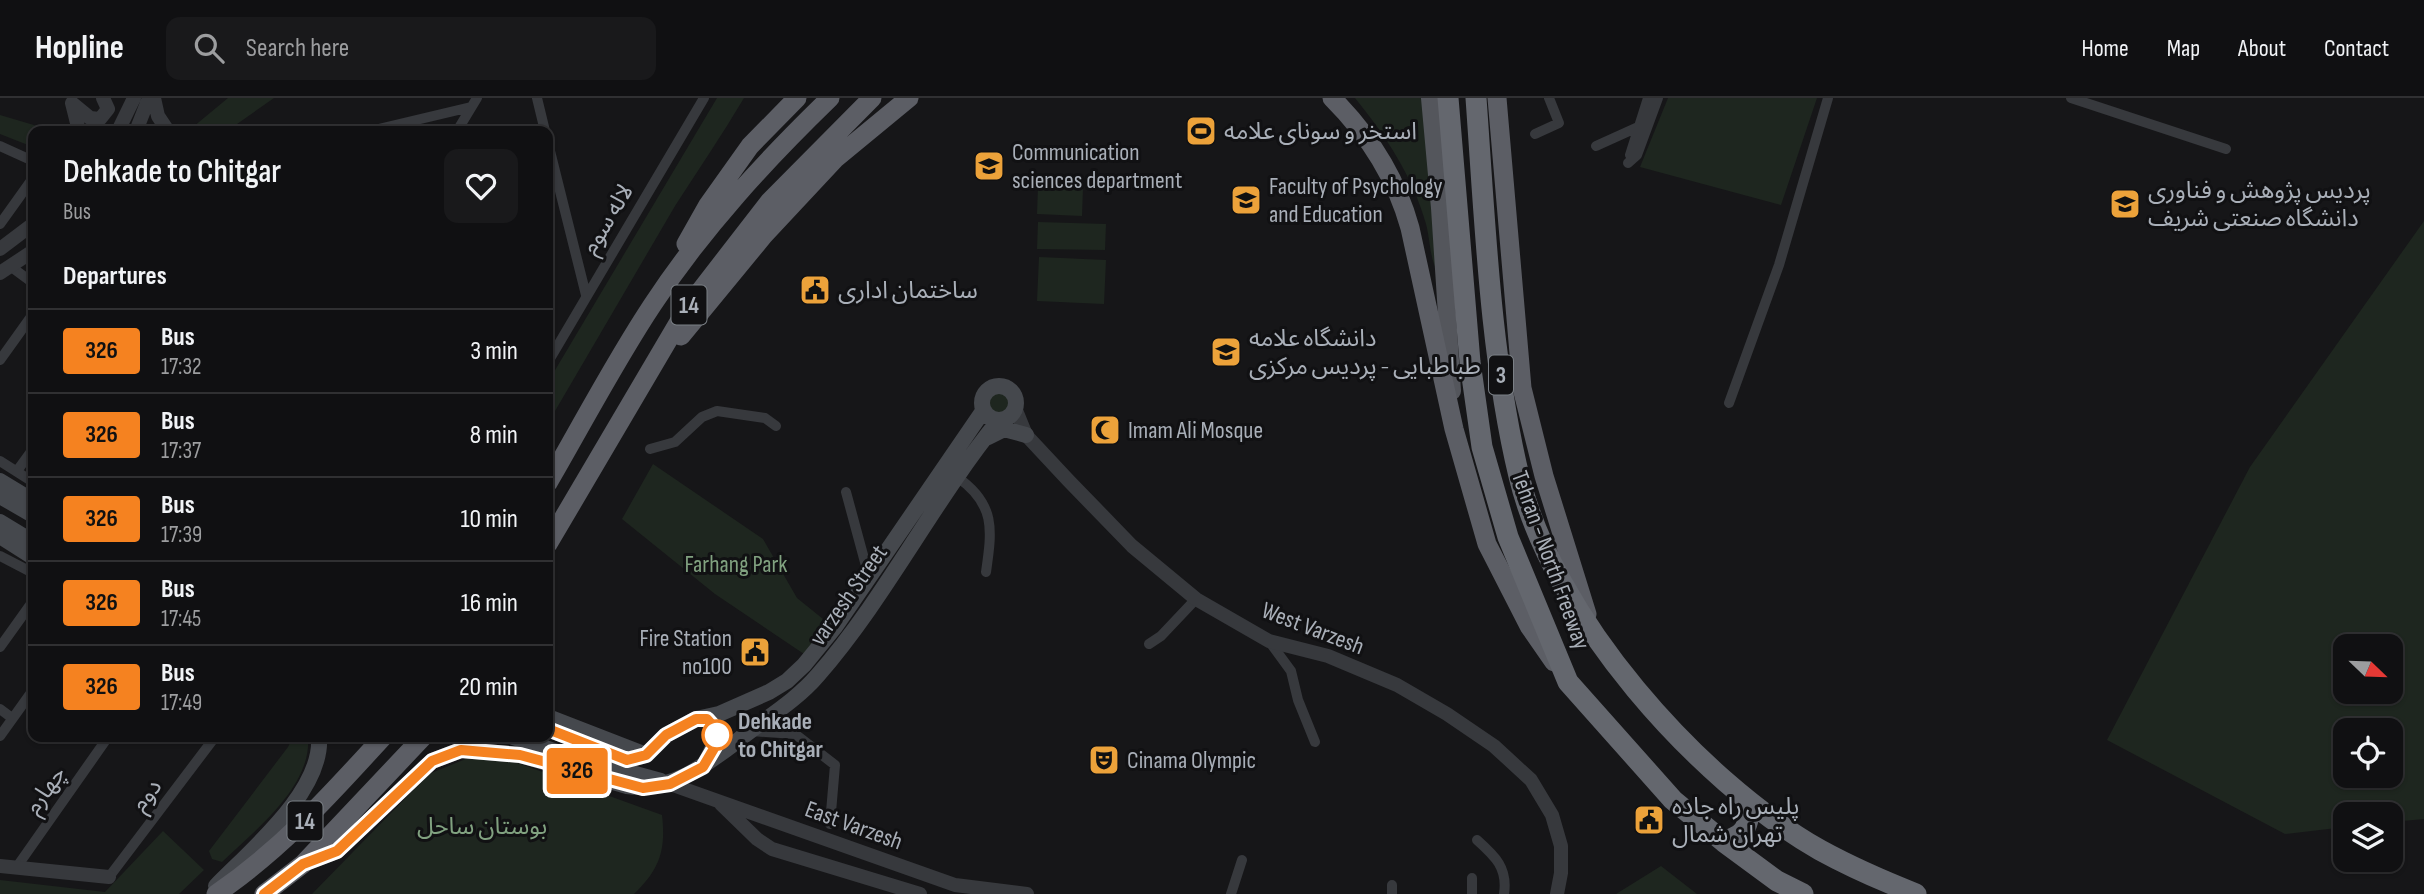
<!DOCTYPE html>
<html lang="en">
<head>
<meta charset="utf-8">
<style>
  body { margin:0; font-family:"Sofia Sans Condensed","Noto Sans Arabic",sans-serif; background:#19191b; color:#f1f3f6; height:100vh; display:flex; flex-direction:column; font-size:26px; white-space:nowrap }
  * { box-sizing:border-box; margin:0 }
  p { font-size:23px; color:#9c9d9f }
  .icon { flex:none; width:38px; height:38px; fill:none; stroke:currentColor; stroke-width:2; stroke-linecap:round; stroke-linejoin:round }
  .map { position:relative; flex:1; overflow:hidden }
  .sheet { position:absolute; left:28px; top:28px; width:525px; height:616px; display:flex; flex-direction:column; background:#101012; border-radius:14px; box-shadow:0 2px 5px #0004,0 0 0 2px #303032 }
  .sheet>* { flex:none }
  .badge { padding:0 14px; border-radius:5px; font-size:24px; line-height:46px }
  .needle { width:46px; rotate:113deg }
  .tools { position:absolute; left:2333px; top:536px; display:grid; gap:14px }
  .tools a { display:grid; place-items:center; width:70px; height:70px; border-radius:14px; background:#101012; box-shadow:0 2px 5px #0004,0 0 0 2px #303032; font-size:35px }
  .map>.badge { position:absolute; translate:-50% -50%; box-shadow:0 0 0 4px #fff }
  h2 { padding:0 35px; font-size:26px; line-height:63px }
  .round { display:grid; place-items:center; flex:none; width:74px; height:74px; border-radius:14px; background:#19191b }
  .summary { display:flex; align-items:center; justify-content:space-between; height:119px; padding:0 35px }
  h1 { font-size:33px; font-weight:600; line-height:52px }
  ul { padding:0; list-style:none }
  li { display:flex; align-items:center; gap:21px; height:84px; padding:0 35px; border-top:2px solid #303032 }
  li div { flex:1 }
  li b { display:block; font-size:26px }
  li em { font-style:normal }
  li .badge { min-width:77px; font-weight:700; text-align:center }
  header { display:flex; align-items:center; gap:42px; box-sizing:border-box; height:98px; padding:0 35px; background:#101012; border-bottom:2px solid #303032 }
  header strong { font-size:33px }
  nav { display:flex; gap:38px; margin-inline-start:auto; font-size:24px }
  .search { width:490px; height:63px; background:#19191b; display:flex; align-items:center; gap:18px; box-sizing:border-box; padding:0 24px; border-radius:14px; color:#9c9d9f; font-size:26px }
  .map>svg:first-child { display:block }
  .green { fill:#1e261f; fill-rule:evenodd }
  .lines { fill:none; stroke-linecap:round; stroke-linejoin:round }
  .minor { stroke:#37393d; stroke-width:10 }
  .tertiary { stroke:#37393d; stroke-width:14 }
  .secondary { stroke:#45484d; stroke-width:16 }
  .primary { stroke:#54565c; stroke-width:18 }
  .trunk { stroke:#5c5e65; stroke-width:19 }
  .motorway { stroke:#64676e; stroke-width:21 }
  .line-casing { stroke:#fff; stroke-width:16 }
  .line { stroke:#f58220; stroke-width:10 }
  .stop-dot { fill:#fff; stroke:#f58220; stroke-width:3.5 }
  .labels { text-anchor:middle; stroke-width:6; stroke-linejoin:round; paint-order:stroke }
  .shield { fill:#111113; stroke:#7b8086; stroke-width:2 }
  .shield-label { font-size:23px; font-weight:bold; fill:#a9afb8 }
  .poi-label { font-size:24px; fill:#a9afb8; stroke:#111113; text-anchor:start }
  .street-label { font-size:24px; fill:#a9afb8; stroke:#111113 }
  .park-label { font-size:24px; fill:#81a280; stroke:#111113 }
  .stop-label { font-size:24px; font-weight:bold; fill:#a9afb8; stroke:#111113; text-anchor:start }
</style>
</head>
<body>
<header>
<strong>Hopline</strong>
<div class="search"><svg class="icon" aria-label="search" viewBox="0 0 24 24"><circle cx="10" cy="10" r="6"/><path d="M15 15l6 6"/></svg>Search here</div>
<nav><a>Home</a><a>Map</a><a>About</a><a>Contact</a></nav>
</header>
<div class="map">
<svg width="2424" height="796" viewBox="0 0 2424 796">
  <rect width="100%" height="100%" fill="#161618"/>
  <!-- green -->
  <path class="green" d="M228 0H274L227 33H196L193 29Z
    M717 0H744C722 37 698 72 675 108L548 325V284Z
    M1355 0H1423L1437 172C1430 162 1430 140 1426 126 1413 79 1386 38 1355 0Z
    M1668 0H1817L1781 107 1640 69Z
    M0 17 54 33H33V49L0 36Z
    M1038 89 1083 90 1082 118 1037 116Z
    M2424 123V721L2391 724 2390 716H2345V729L2285 736 2107 642 2250 369ZM2345 548H2390V593H2345ZM2345 632H2390V677H2345Z
    M1038 124 1106 126 1105 152 1037 151Z
    M1039 159 1106 162 1104 206 1037 203Z
    M984 305a15 15 0 1 1 30 0a15 15 0 1 1-30 0Z
    M653 366 763 441 797 500 828 525 804 556 715 496 622 421Z
    M293 639H308C312 689 254 733 222 764L212 761 209 753 288 649Z
    M473 658 515 664 662 717C666 752 660 771 634 796H312L429 676Z
    M163 733 204 772 179 796H0V782L105 794Z
    M1661 768 1697 796H1616Z"/>
  <g class="lines">
    <!-- minor -->
    <path class="minor" d="M537 0 545 33
      M2071 0 2226 51
      M370 33 471 9
      M457 33 477 0
      M1535 36 1559 25 1549 0
      M548 45 586 197
      M0 48 33 63
      M1596 48 1638 29
      M1630 57 1648 0
      M1628 65 1637 57 1658 0
      M0 126 33 80
      M10 168 33 185
      M0 262 33 216
      M548 264 704 0
      M1729 305 1779 167 1828 0
      M650 351 675 344 702 319 717 313 765 320 776 328
      M0 363 33 384
      M17 373 33 351
      M957 379C996 406 992 432 986 474
      M846 394 869 479
      M0 458 33 475
      M1269 543 1291 573 1298 602 1315 644
      M1149 546 1161 538 1196 501
      M0 549 33 503
      M0 611 12 620
      M751 633 795 636 835 667 830 726
      M0 638 33 592
      M1477 742C1495 758 1508 770 1504 796
      M16 770 108 639
      M109 779 215 639
      M1472 780V796
      M1392 787V796
      M1231 796 1242 762"/>
    <!-- tertiary -->
    <path class="tertiary" d="M154 0 158 18 168 33
      M72 5 79 33
      M73 6 90 20 100 21 108 11 103 0
      M118 33 134 0
      M136 33 149 0
      M0 151 33 126
      M0 175 33 153
      M1015 310 1026 337 1068 382 1132 448 1196 501 1269 543 1328 558 1397 587 1447 616 1494 648 1531 682 1552 717 1561 748V775L1557 796
      M670 686 955 787 1027 796
      M721 706 757 741 772 751 920 796
      M0 768 109 779"/>
    <!-- secondary -->
    <path class="secondary" d="M982 305a17 17 0 1 1 34 0a17 17 0 1 1-34 0Z
      M988 339 1004 331 1026 337
      M0 383 33 403
      M0 398 33 417
      M0 424 33 444
      M0 438 33 459
      M548 619 646 657
      M699 621C728 621 714 649 706 664
      M548 631 627 662 646 657 666 637 696 621 719 616 769 594 787 583 804 567 835 529 983 313
      M513 639 566 657 661 683
      M305 765 337 753 432 663 461 652 520 657 627 688C670 694 703 669 736 644 763 622 795 604 818 577 886 499 933 403 999 322
      M216 788C251 752 323 693 319 639"/>
    <!-- primary -->
    <path class="primary" d="M1430 0 1440 110 1452 293"/>
    <!-- trunk -->
    <path class="trunk" d="M1332 0C1369 37 1396 79 1410 130L1454 331 1487 446 1529 528 1554 564
      M1497 0 1522 290 1544 378 1587 516
      M686 146 708 107 750 48 797 0
      M681 238 764 137 835 61 909 0
      M548 385C583 325 615 263 653 206 703 130 765 63 830 0
      M548 446 687 210 769 104 872 0
      M216 796C282 751 329 698 383 639
      M264 796 303 766 423 639"/>
    <!-- motorway -->
    <path class="motorway" d="M1448 0 1470 264 1482 349 1508 439 1568 584 1673 702 1724 744 1777 783 1803 796
      M1476 0C1485 124 1490 257 1519 378 1552 518 1697 682 1820 752 1851 769 1883 783 1916 796
      M1724 744C1749 734 1745 731 1752 706"/>
  </g>
  <g class="lines">
    <!-- line casing -->
    <g class="line-casing">
      <path id="line" d="M264 796 303 766 337 753 432 663 461 652 520 657 643 690 670 686 703 669 716 647 717 638 716 631 707 621H696L666 637 646 657 627 662 548 631"/>
    </g>
    <!-- line -->
    <use href="#line" class="line"/>
  </g>
  <!-- icons -->
  <defs>
    <g id="stadium-square" transform="scale(1.575)"><rect x="-9" y="-9" width="18" height="18" rx="4" fill="#eca23a" stroke="#111113"/><path d="M0-5a6.5 5 0 1 0 0 10a6.5 5 0 1 0 0-10ZM-3.5-1.8h7v3.6h-7Z" fill="#111"/></g>
    <g id="university-square" transform="scale(1.575)"><rect x="-9" y="-9" width="18" height="18" rx="4" fill="#eca23a" stroke="#111113"/><path d="M0-5L7-2L0 1L-7-2ZM-4 1L0 2.5L4 1V4Q0 6-4 4Z" fill="#111"/></g>
    <g id="civic-square" transform="scale(1.575)"><rect x="-9" y="-9" width="18" height="18" rx="4" fill="#eca23a" stroke="#111113"/><path d="M-.6-6.5H3V-4.5H.6V-3L4-1V1h2V6H-6V1h2V-1L-.6-3ZM-1.2 2.5V6h2.4V2.5Z" fill="#111"/></g>
    <g id="mosque-square" transform="scale(1.575)"><rect x="-9" y="-9" width="18" height="18" rx="4" fill="#eca23a" stroke="#111113"/><path d="M3.5-4.9A6 6 0 1 0 3.5 4.9A5 5 0 1 1 3.5-4.9Z" fill="#111"/></g>
    <g id="theatre-square" transform="scale(1.575)"><rect x="-9" y="-9" width="18" height="18" rx="4" fill="#eca23a" stroke="#111113"/><path d="M-5-5.5Q0-4 5-5.5V0Q5 5 0 6Q-5 5-5 0ZM-3.3-2.5H-1v1.5H-3.3ZM1-2.5H3.3v1.5H1ZM-2.8 1Q0 5.5 2.8 1Z" fill="#111"/></g>
  </defs>
  <g fill-rule="evenodd">
    <use href="#stadium-square" x="1201" y="33"/>
    <use href="#university-square" x="989" y="68"/>
    <use href="#university-square" x="1246" y="102"/>
    <use href="#university-square" x="2125" y="106"/>
    <use href="#civic-square" x="815" y="192"/>
    <use href="#university-square" x="1226" y="254"/>
    <use href="#mosque-square" x="1105" y="332"/>
    <use href="#civic-square" x="755" y="554"/>
    <use href="#theatre-square" x="1104" y="662"/>
    <use href="#civic-square" x="1649" y="722"/>
  </g>
  <!-- markers -->
  <circle class="stop-dot" cx="717" cy="637" r="14"/>
  <g class="labels">
    <!-- shield labels -->
    <g class="shield">
      <rect x="671.5" y="187.5" width="35" height="39" rx="5"/>
      <rect x="1489" y="257.5" width="24" height="39" rx="5"/>
      <rect x="287.5" y="703.5" width="35" height="39" rx="5"/>
    </g>
    <g class="shield-label">
      <text x="689" y="215">14</text>
      <text x="1501" y="285">3</text>
      <text x="305" y="731">14</text>
    </g>
    <!-- poi labels -->
    <g class="poi-label">
      <text x="1224" y="41">استخر و سونای علامه</text>
      <text x="1012" y="62">Communication<tspan x="1012" dy="28">sciences department</tspan></text>
      <text x="1269" y="96">Faculty of Psychology<tspan x="1269" dy="28">and Education</tspan></text>
      <text x="2148" y="100">پردیس پژوهش و فناوری<tspan x="2148" dy="28">دانشگاه صنعتی شریف</tspan></text>
      <text x="838" y="200">ساختمان اداری</text>
      <text x="1249" y="248">دانشگاه علامه<tspan x="1249" dy="28">طباطبایی - پردیس مرکزی</tspan></text>
      <text x="1128" y="340">Imam Ali Mosque</text>
      <text x="732" y="548" text-anchor="end">Fire Station<tspan x="732" dy="28">no100</tspan></text>
      <text x="1127" y="670">Cinama Olympic</text>
      <text x="1672" y="716">پلیس راه جاده<tspan x="1672" dy="28">تهران شمال</tspan></text>
    </g>
    <!-- street labels -->
    <g class="street-label">
      <text transform="translate(607 121) rotate(-59)" y="8">لاله سوم</text>
      <text transform="translate(1551 462) rotate(70)" y="8">Tehran - North Freeway</text>
      <text transform="translate(848 497) rotate(-55)" y="8">varzesh Street</text>
      <text transform="translate(1313 530) rotate(21)" y="8">West Varzesh</text>
      <text transform="translate(45 692) rotate(-55)" y="8">چهارم</text>
      <text transform="translate(146 697) rotate(-53)" y="8">دوم</text>
      <text transform="translate(854 727) rotate(20)" y="8">East Varzesh</text>
    </g>
    <!-- park labels -->
    <g class="park-label">
      <text x="736" y="474">Farhang Park</text>
      <text x="482" y="736">بوستان ساحل</text>
    </g>
    <!-- stop labels -->
    <g class="stop-label">
      <text x="738" y="631">Dehkade<tspan x="738" dy="28">to Chitgar</tspan></text>
    </g>
  </g>
</svg>
<div class="tools">
<a><svg class="needle" viewBox="-14 -14 28 28"><path d="M0-13l5 13h-10z" fill="#e53935"/><path d="M0 13l5-13h-10z" fill="#9c9d9f"/></svg></a>
<a><svg class="icon" aria-label="locate" viewBox="0 0 24 24"><circle cx="12" cy="12" r="6"/><path d="M12 2v4M12 18v4M2 12h4M18 12h4"/></svg></a>
<a><svg class="icon" aria-label="layers" viewBox="0 0 24 24"><path d="M12 4l9 5-9 5-9-5zM3 14l9 5 9-5"/></svg></a>
</div>
<b class="badge" style="left:577px;top:673px;background:#f58220;color:#111">326</b>
<section class="sheet">
<div class="summary"><div><h1>Dehkade to Chitgar</h1><p>Bus</p></div><a class="round"><svg class="icon" aria-label="heart" viewBox="0 0 24 24"><path d="M12 20l-8-8c-3-5 5-10 8-4 3-6 11-1 8 4z"/></svg></a></div>
<h2>Departures</h2>
<ul>
<li><span class="badge" style="background:#f58220;color:#111">326</span><div><b>Bus</b><p>17:32</p></div><em>3 min</em></li>
<li><span class="badge" style="background:#f58220;color:#111">326</span><div><b>Bus</b><p>17:37</p></div><em>8 min</em></li>
<li><span class="badge" style="background:#f58220;color:#111">326</span><div><b>Bus</b><p>17:39</p></div><em>10 min</em></li>
<li><span class="badge" style="background:#f58220;color:#111">326</span><div><b>Bus</b><p>17:45</p></div><em>16 min</em></li>
<li><span class="badge" style="background:#f58220;color:#111">326</span><div><b>Bus</b><p>17:49</p></div><em>20 min</em></li>
</ul>
</section>
</div>
</body>
</html>
